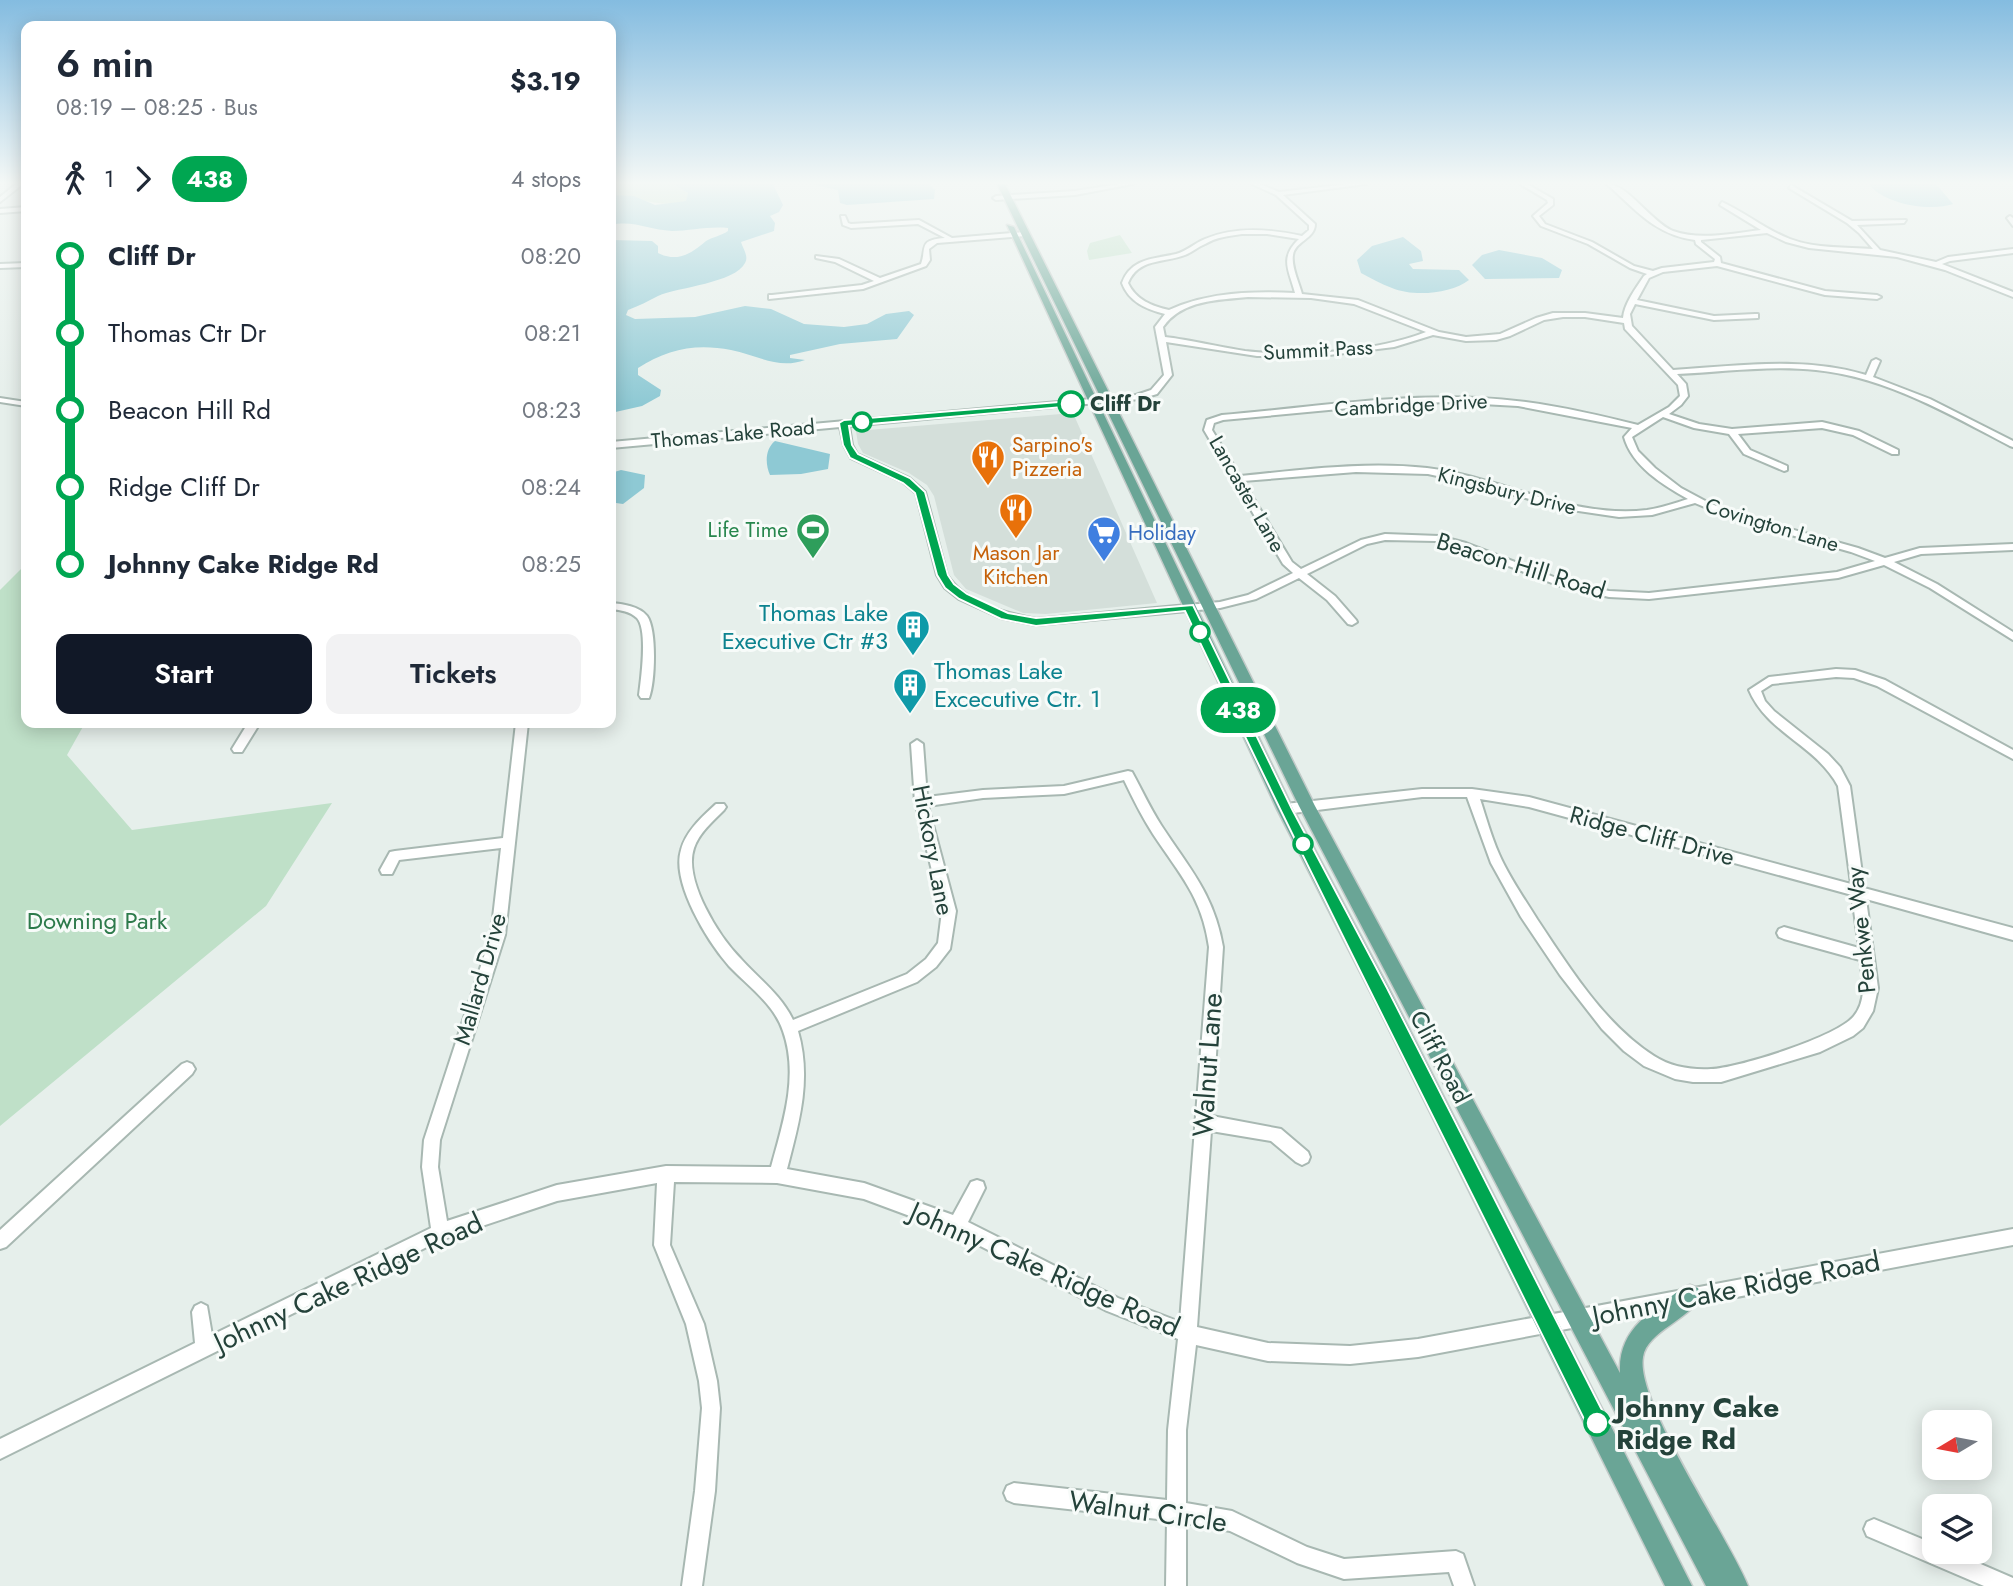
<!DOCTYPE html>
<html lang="en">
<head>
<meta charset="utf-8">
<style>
  body { margin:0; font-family:Jost,sans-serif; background:#f2f2f3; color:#1f2937; height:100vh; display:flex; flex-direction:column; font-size:26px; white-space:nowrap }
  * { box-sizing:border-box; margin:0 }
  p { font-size:23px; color:#747a83 }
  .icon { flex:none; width:38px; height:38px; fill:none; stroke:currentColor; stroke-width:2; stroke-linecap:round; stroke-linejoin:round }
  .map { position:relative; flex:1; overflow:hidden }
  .drawer { position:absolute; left:21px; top:21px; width:595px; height:707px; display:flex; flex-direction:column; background:#fff; border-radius:14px; box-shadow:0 4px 18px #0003 }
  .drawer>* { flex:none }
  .badge { padding:0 14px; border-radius:23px; font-size:24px; line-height:46px }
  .needle { width:46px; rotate:260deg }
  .tools { position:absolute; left:1922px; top:1410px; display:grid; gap:14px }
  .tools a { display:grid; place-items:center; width:70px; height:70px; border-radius:14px; background:#fff; box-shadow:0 4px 18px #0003; font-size:35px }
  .map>.badge { position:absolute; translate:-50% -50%; box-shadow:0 0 0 4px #fff }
  .legs { display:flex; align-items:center; gap:10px; height:77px; padding:0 35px; font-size:23px }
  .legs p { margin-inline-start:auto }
  .summary { display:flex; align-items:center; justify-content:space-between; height:119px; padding:0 35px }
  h1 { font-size:38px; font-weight:600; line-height:52px }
  .button { display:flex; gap:14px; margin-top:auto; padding:14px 35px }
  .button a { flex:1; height:80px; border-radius:14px; background:#111827; color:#fff; font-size:28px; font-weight:600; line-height:80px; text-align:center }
  .button a+a { background:#f2f2f3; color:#1f2937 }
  ul { padding:0 35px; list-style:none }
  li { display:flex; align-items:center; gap:24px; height:77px; font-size:26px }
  li i { display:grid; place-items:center; width:10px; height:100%; margin:0 9px; background:currentColor }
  li i::after { content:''; width:18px; height:18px; margin:-9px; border:5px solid; border-radius:50%; background:#fff }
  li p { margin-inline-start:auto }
  li:first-child i { background:linear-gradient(#0000 50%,currentColor 0) }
  li:last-child i { background:linear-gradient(currentColor 50%,#0000 0) }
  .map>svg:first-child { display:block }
  .built { fill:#d4dfda }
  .green { fill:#bfe0c8 }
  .water { fill:#8ec9d4 }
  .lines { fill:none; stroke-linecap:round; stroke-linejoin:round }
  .minor-casing { stroke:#a8b8b2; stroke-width:4 }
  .major-casing { stroke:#c2cac8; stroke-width:3 }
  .minor { fill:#fff; fill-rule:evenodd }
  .major { fill:#6aa596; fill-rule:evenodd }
  .line-1 { fill:#00a651; stroke:#fff; stroke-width:2 }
  .stop-1-dot { fill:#fff; stroke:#00a651; stroke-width:3.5 }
  .labels { text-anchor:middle; stroke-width:6; stroke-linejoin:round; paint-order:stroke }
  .far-street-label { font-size:21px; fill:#24423a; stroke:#f7fbf9 }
  .far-stop-label { font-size:21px; font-weight:bold; fill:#24423a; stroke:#f7fbf9; text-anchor:start }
  .far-food-label { font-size:21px; fill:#c56008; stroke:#f7fbf9; text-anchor:start }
  .far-leisure-label { font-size:21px; fill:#27864d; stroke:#f7fbf9; text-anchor:end }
  .far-shop-label { font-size:21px; fill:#366cbe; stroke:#f7fbf9; text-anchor:start }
  .street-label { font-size:24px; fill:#24423a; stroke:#f7fbf9 }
  .culture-label { font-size:24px; fill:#0d838f; stroke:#f7fbf9; text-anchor:end }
  .park-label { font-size:24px; fill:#2d7a4b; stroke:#f7fbf9 }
  .near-street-label { font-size:28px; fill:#24423a; stroke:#f7fbf9 }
  .near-stop-label { font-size:28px; font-weight:bold; fill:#24423a; stroke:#f7fbf9; text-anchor:start }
</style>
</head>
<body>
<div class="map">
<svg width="2013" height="1586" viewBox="0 0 2013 1586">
  <rect width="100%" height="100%" fill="#e6efeb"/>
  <!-- built -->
  <path class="built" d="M1073 413 1157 603 1046 614 1023 613 966 589 954 575 934 496 927 485 909 473 863 453 858 444 856 431Z"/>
  <!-- green -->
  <path class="green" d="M611 184H673L688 193 686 202C656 208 641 197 611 195Z
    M1120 235 1132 253 1089 260 1087 251 1090 243Z
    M26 564V723H85L67 755 132 830 332 803 266 906 0 1126V590Z"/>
  <!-- water -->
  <path class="water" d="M673 184H773L783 205 779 212 770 216 775 223 774 231 741 242C743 249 749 256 745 263 735 283 678 287 658 296 648 301 639 306 628 310L626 315 635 319 695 317 745 306 771 309 804 324 844 327 867 324 886 314 909 311 914 315 897 339 840 344 790 355V358L805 360C778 370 757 355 731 350 696 343 667 349 638 368V375L661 390 660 396 642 406 611 413V240L652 241 658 246V253C678 263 692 253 706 241 712 237 721 236 728 231V228C708 226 690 231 672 231 649 230 634 220 611 225V195L634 196 655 205 686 201 688 193Z
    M811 184H929L935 190 934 199 847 205 840 203 838 190Z
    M1869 184H1936L1953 204C1930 212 1883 204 1869 184Z
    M1403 237 1421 251 1423 261 1409 264 1413 269 1459 270 1469 280C1451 294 1413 297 1392 288 1381 284 1371 278 1361 273L1357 260 1372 246Z
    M1499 250 1542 258 1562 270 1559 278 1485 279 1472 265 1482 255Z
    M775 441 830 454 828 469 801 474 770 475C765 464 765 449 775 441Z
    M621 470 645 475 644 488 623 504 616 503 611 485V473Z"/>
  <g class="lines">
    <!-- minor casing -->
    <g class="minor-casing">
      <path id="minor" d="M16 184H23L0 202V197Z
        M1119 184H1133L1075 195 996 200 993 198 996 196 1075 191Z
        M1252 184H1260L1279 192 1348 184H1366L1283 195 1315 224C1315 239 1295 241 1293 255 1291 266 1299 283 1302 294L1358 300 1439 332 1466 337 1500 334 1536 318 1553 313H1585L1623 318C1624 304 1636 288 1644 276L1647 274 1630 268 1588 244 1541 226 1533 216 1548 203 1547 200 1520 184H1527L1553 199V205L1539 216 1545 224 1592 242 1634 266 1653 271 1662 268 1714 262 1715 259 1696 244 1695 240C1655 235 1635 209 1607 184 1628 184 1651 222 1673 231 1700 241 1734 233 1761 230L1720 205 1722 202C1746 213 1766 230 1790 239 1817 249 1845 247 1873 249L1859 233 1847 223 1789 188 1791 185 1852 221 1906 220 1904 223 1857 225 1880 250 1936 262 1948 257 2013 249V253L1950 261 1942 264 2013 292V297L1945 270 1897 257 1809 248 1786 242 1767 233 1701 240V242L1720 257 1721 263 1825 291 1877 295 1881 297 1877 299 1825 295 1717 266 1663 272 1649 278 1637 300 1714 316 1755 314H1758V318L1714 320 1635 304 1630 314 1632 326 1673 370C1738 366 1803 356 1866 375L1872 361 1876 359 1880 361 1873 377 1930 399 2013 441V447L2010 446C1949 414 1886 377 1816 370 1770 365 1723 372 1677 374L1686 384 1688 396 1681 405 1669 414 1699 424 1732 429 1822 422 1859 431 1898 450V454H1892L1853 435 1822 428 1738 434 1750 450 1787 466V470L1784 471 1744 454 1729 434 1694 428 1663 417 1632 437 1638 451 1655 468 1681 488 1709 503 1737 514 1858 548 1885 558 1920 548 2013 544V550L1921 554 1894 562 1937 584 2013 632V640L1930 588 1884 565 1838 578 1649 599 1609 597 1557 585 1460 547 1436 541 1385 540 1367 544 1307 574 1335 596 1356 620 1357 622 1352 625 1348 624 1327 600 1299 578 1256 599 1220 608 1036 625 1001 618 959 599 945 588 937 575 916 493 903 482 851 458 844 445 840 427 611 448V442L1136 395 1151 390 1164 375 1155 327 1165 314C1146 309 1129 302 1122 283 1131 258 1154 259 1176 254 1187 251 1195 243 1205 239 1236 226 1270 229 1302 236L1309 230V225L1276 195ZM1242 234H1267L1299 239C1279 258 1289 270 1295 293 1253 291 1208 292 1169 310 1152 306 1136 300 1128 283 1138 258 1164 263 1185 255 1192 252 1198 247 1205 244 1216 237 1229 236 1242 234ZM1248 297 1311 298 1354 304 1426 332C1374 352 1300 357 1245 351 1218 347 1192 340 1165 337L1163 327C1182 300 1217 300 1248 297ZM1563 317H1585L1624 323 1625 329 1678 385 1680 396 1669 407 1638 425C1586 412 1533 400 1479 398 1393 394 1307 408 1222 415L1207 420 1204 430 1283 564 1293 573 1248 595 1220 602 1036 619C1005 613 965 603 947 575L925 492 909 478 857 454 852 445 849 426 1140 399 1157 394 1172 375 1166 342 1257 356H1321L1394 347 1433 335 1466 341 1496 340 1510 336 1544 320ZM1446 402 1518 406 1632 428 1624 437C1632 466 1663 485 1688 499 1675 503 1661 508 1647 510 1571 519 1501 477 1427 468 1365 461 1302 470 1240 476L1212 430 1214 423 1223 420 1382 405ZM1356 472 1428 474 1479 485 1565 509 1619 517 1652 515 1695 503 1731 518 1851 552 1875 561 1837 572 1649 593 1609 591 1564 581 1466 543 1439 536 1385 534 1361 540 1301 569 1292 562 1243 481Z
        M26 207V211L0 213V209Z
        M841 216H845L848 223 851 224 919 220 952 238 1025 232 1028 234 1025 236 937 243 929 249 930 260 926 266 863 289 769 299V295H772L862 285 874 281 835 262 816 258V256L839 259 880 278 921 264C927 247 918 240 945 238L918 224 851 228 843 225Z
        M2010 216 2013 218V226L2007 218Z
        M26 263V267L0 268V264Z
        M0 398 26 402V406L0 402Z
        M611 603C623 604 639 606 647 616 657 630 655 682 649 698H641L639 695C641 679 648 630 637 618 630 611 619 610 611 609Z
        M1836 669 1855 670 1885 680 2013 750V759L1877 686 1854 678 1836 677 1772 684 1761 691 1765 701 1774 711 1828 754 1840 767 1850 786 1864 888 2013 928V940L1866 899 1878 988 1873 1011 1863 1028 1853 1036 1820 1052 1721 1082H1693L1675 1079 1644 1066 1624 1051 1602 1029 1560 975 1521 917 1491 863 1467 797H1422L1285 814 1281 812 1279 809 1281 806 1285 804 1422 789H1472L1529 797 1851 884 1838 786C1816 745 1767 733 1749 690L1769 677ZM1480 799 1529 807 1852 895 1859 948 1784 927 1779 929 1777 933 1779 937 1784 939 1860 960C1863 979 1867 1000 1854 1016 1837 1037 1738 1068 1711 1069 1691 1070 1671 1067 1654 1056 1604 1024 1569 967 1537 919 1524 898 1509 877 1499 854 1491 836 1486 817 1480 799Z
        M248 723H260L242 752H234L232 749Z
        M516 723H528L505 935 440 1140 438 1167 447 1221 557 1185 666 1166 771 1167C783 1123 799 1076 783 1031 774 1004 748 986 729 966 708 942 671 883 681 850 686 831 702 817 716 804H724L726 807 724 810C713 821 699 833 694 848 683 880 719 937 741 959 759 979 781 995 793 1020L907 974 926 959 938 943 942 911 915 802 911 744 917 740 923 744 927 797 983 790 1064 786 1128 771 1132 772C1142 790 1150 808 1161 825 1189 868 1214 894 1223 947L1212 1116 1281 1129 1308 1152 1310 1157 1308 1162 1302 1165 1296 1162 1271 1141 1211 1131 1197 1327 1268 1343 1350 1346 1418 1339 2013 1229V1245L1418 1357 1350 1364 1268 1361 1196 1345 1186 1430V1503L1232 1511 1307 1547 1344 1559 1456 1551 1463 1554 1474 1586H1454L1449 1572 1344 1579 1297 1563 1230 1531 1186 1523V1586H1166L1167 1520 1014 1503 1007 1500 1004 1493 1007 1486 1014 1483 1167 1500 1168 1430 1178 1339 1107 1311 953 1232 864 1199 777 1183 674 1182 670 1245 704 1324 717 1381 720 1408 715 1491 702 1586H682L695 1491 702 1408 699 1381 686 1324 654 1245 657 1183 557 1201 443 1239 0 1459V1439L195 1343 192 1312 195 1306 201 1303 207 1306 212 1335 431 1228 422 1167 424 1140 491 935 501 848 399 860 392 874H382L380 870 390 852 395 851 503 838ZM1124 780C1133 799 1142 817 1153 834 1180 875 1202 897 1209 947L1180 1322 1118 1298 968 1222 985 1188 983 1182 977 1180 971 1182 953 1215 864 1183 787 1169C799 1123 812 1079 798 1031L917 982 936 967 950 949 956 911 928 806 983 798 1064 794Z
        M187 1062 192 1064 195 1069 192 1074 6 1247 0 1249V1230L182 1064Z
        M1874 1519 1934 1544V1552H1953L2013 1578V1586H1984L1867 1536 1864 1529 1867 1522Z"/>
    </g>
    <!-- major casing -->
    <g class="major-casing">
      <path id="major" d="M997 184H1005L1315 806 1620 1373C1618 1328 1651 1313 1682 1288L1690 1285 1698 1288 1701 1296C1691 1319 1647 1331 1643 1357 1635 1402 1728 1536 1748 1586H1706L1299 806Z
        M1007 225 1014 227 1293 809 1388 987 1692 1586H1665L1374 999 1277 809Z"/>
    </g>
    <!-- minor -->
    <use href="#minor" class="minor"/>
    <!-- major -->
    <use href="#major" class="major"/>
  </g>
  <!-- sky -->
  <linearGradient id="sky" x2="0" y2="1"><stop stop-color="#84bce0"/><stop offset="0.45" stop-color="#f4f8f6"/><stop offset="1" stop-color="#f4f8f6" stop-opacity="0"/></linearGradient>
  <rect width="2013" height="406" fill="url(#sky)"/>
  <!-- line-1 -->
  <path class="line-1" d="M1071 401 1075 404 1074 406 849 426 852 445 858 454 910 478 925 492 948 575 954 584 967 594 1008 613 1036 618 1193 605 1292 809 1387 988 1605 1416 1608 1423 1605 1431 1597 1434 1590 1431C1455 1158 1315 887 1185 611L1036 626 1001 619 959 599 945 588 937 575 915 493 903 483 850 458 843 445 839 423 844 420Z"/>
  <!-- icons -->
  <defs>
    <g id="restaurant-pin" transform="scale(1.75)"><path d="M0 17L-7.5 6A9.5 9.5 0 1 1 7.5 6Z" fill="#e8710a" stroke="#f7fbf9"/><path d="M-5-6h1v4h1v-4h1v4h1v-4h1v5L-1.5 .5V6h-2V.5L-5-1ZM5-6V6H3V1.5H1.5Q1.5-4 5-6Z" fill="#fff"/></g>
    <g id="stadium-pin" transform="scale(1.75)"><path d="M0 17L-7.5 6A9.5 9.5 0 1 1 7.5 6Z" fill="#2e9e5b" stroke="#f7fbf9"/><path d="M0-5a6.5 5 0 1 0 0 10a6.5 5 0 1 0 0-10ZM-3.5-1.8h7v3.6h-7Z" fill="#fff"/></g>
    <g id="supermarket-pin" transform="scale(1.75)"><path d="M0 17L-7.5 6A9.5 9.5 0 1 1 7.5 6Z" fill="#3f7fe0" stroke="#f7fbf9"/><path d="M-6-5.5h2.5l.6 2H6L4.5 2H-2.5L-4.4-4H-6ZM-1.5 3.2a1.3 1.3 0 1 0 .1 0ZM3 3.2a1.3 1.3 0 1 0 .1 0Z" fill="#fff"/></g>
    <g id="building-pin" transform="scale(1.75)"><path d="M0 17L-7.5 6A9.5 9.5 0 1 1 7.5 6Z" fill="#0f9aa8" stroke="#f7fbf9"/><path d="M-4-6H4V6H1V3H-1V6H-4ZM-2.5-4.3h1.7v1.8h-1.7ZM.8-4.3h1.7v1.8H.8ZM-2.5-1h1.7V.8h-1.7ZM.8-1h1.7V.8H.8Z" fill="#fff"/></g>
  </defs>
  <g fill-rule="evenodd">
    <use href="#restaurant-pin" x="988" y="457"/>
    <use href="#restaurant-pin" x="1016" y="510"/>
    <use href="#stadium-pin" x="813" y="530"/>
    <use href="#supermarket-pin" x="1104" y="533"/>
    <use href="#building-pin" x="913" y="627"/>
    <use href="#building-pin" x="910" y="685"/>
  </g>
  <!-- markers -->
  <g class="stop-1-dot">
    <circle cx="1071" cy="404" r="12"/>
    <circle cx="862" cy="422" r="9"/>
    <circle cx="1200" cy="632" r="9"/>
    <circle cx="1303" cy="844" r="9"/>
    <circle cx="1597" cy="1423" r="12"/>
  </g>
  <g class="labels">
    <!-- far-street labels -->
    <g class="far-street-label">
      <text transform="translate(1318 350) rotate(-3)" y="7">Summit Pass</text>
      <text transform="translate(1411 405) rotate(-3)" y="7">Cambridge Drive</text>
      <text transform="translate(733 434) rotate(-5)" y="7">Thomas Lake Road</text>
      <text transform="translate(1507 491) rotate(14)" y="7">Kingsbury Drive</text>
      <text transform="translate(1247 494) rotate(60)" y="7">Lancaster Lane</text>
      <text transform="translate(1772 525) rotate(17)" y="7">Covington Lane</text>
    </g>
    <!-- far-stop labels -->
    <g class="far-stop-label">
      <text x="1090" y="411">Cliff Dr</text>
    </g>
    <!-- far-food labels -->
    <g class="far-food-label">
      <text x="1012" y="452">Sarpino's<tspan x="1012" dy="24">Pizzeria</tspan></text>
      <text x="1016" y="560" text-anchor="middle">Mason Jar<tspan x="1016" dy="24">Kitchen</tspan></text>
    </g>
    <!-- far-leisure labels -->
    <g class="far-leisure-label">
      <text x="788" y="537">Life Time</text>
    </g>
    <!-- far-shop labels -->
    <g class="far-shop-label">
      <text x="1128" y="540">Holiday</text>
    </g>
    <!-- street labels -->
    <g class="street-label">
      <text transform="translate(1521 566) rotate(17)" y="8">Beacon Hill Road</text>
      <text transform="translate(1652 836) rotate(15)" y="8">Ridge Cliff Drive</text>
      <text transform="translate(933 850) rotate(79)" y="8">Hickory Lane</text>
      <text transform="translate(1861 930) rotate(-96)" y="8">Penkwe Way</text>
      <text transform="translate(480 979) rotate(-74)" y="8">Mallard Drive</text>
      <text transform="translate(1440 1057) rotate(62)" y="8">Cliff Road</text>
    </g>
    <!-- culture labels -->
    <g class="culture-label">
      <text x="888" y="621">Thomas Lake<tspan x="888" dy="28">Executive Ctr #3</tspan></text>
      <text x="934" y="679" text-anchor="start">Thomas Lake<tspan x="934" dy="28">Excecutive Ctr. 1</tspan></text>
    </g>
    <!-- park labels -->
    <g class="park-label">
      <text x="97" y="929">Downing Park</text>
    </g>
    <!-- near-street labels -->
    <g class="near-street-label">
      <text transform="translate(1207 1065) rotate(-86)" y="10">Walnut Lane</text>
      <text transform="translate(1045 1269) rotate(24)" y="10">Johnny Cake Ridge Road</text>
      <text transform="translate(348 1282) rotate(-25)" y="10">Johnny Cake Ridge Road</text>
      <text transform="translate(1736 1288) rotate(-11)" y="10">Johnny Cake Ridge Road</text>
      <text transform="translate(1148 1511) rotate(8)" y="10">Walnut Circle</text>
    </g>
    <!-- near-stop labels -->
    <g class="near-stop-label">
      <text x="1616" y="1417">Johnny Cake<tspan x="1616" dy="32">Ridge Rd</tspan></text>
    </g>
  </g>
</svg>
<div class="tools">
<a><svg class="needle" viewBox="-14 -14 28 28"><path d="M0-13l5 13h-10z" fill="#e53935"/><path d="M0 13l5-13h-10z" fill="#747a83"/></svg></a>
<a><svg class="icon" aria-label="layers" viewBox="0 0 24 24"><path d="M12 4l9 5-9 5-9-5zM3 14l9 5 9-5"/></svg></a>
</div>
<b class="badge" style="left:1238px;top:710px;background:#00a651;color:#fff">438</b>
<section class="drawer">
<div class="summary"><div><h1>6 min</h1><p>08:19 – 08:25 · Bus</p></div><b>$3.19</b></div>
<div class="legs"><svg class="icon" aria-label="walk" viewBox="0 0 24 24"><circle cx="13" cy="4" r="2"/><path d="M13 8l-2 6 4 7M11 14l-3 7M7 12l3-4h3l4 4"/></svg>1<svg class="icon" aria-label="forward" viewBox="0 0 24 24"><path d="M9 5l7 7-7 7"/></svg><b class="badge" style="background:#00a651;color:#fff">438</b><p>4 stops</p></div>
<ul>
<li><i style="color:#00a651"></i><b>Cliff Dr</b><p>08:20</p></li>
<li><i style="color:#00a651"></i><span>Thomas Ctr Dr</span><p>08:21</p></li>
<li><i style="color:#00a651"></i><span>Beacon Hill Rd</span><p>08:23</p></li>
<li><i style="color:#00a651"></i><span>Ridge Cliff Dr</span><p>08:24</p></li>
<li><i style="color:#00a651"></i><b>Johnny Cake Ridge Rd</b><p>08:25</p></li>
</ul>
<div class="button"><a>Start</a><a>Tickets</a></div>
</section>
</div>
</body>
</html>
